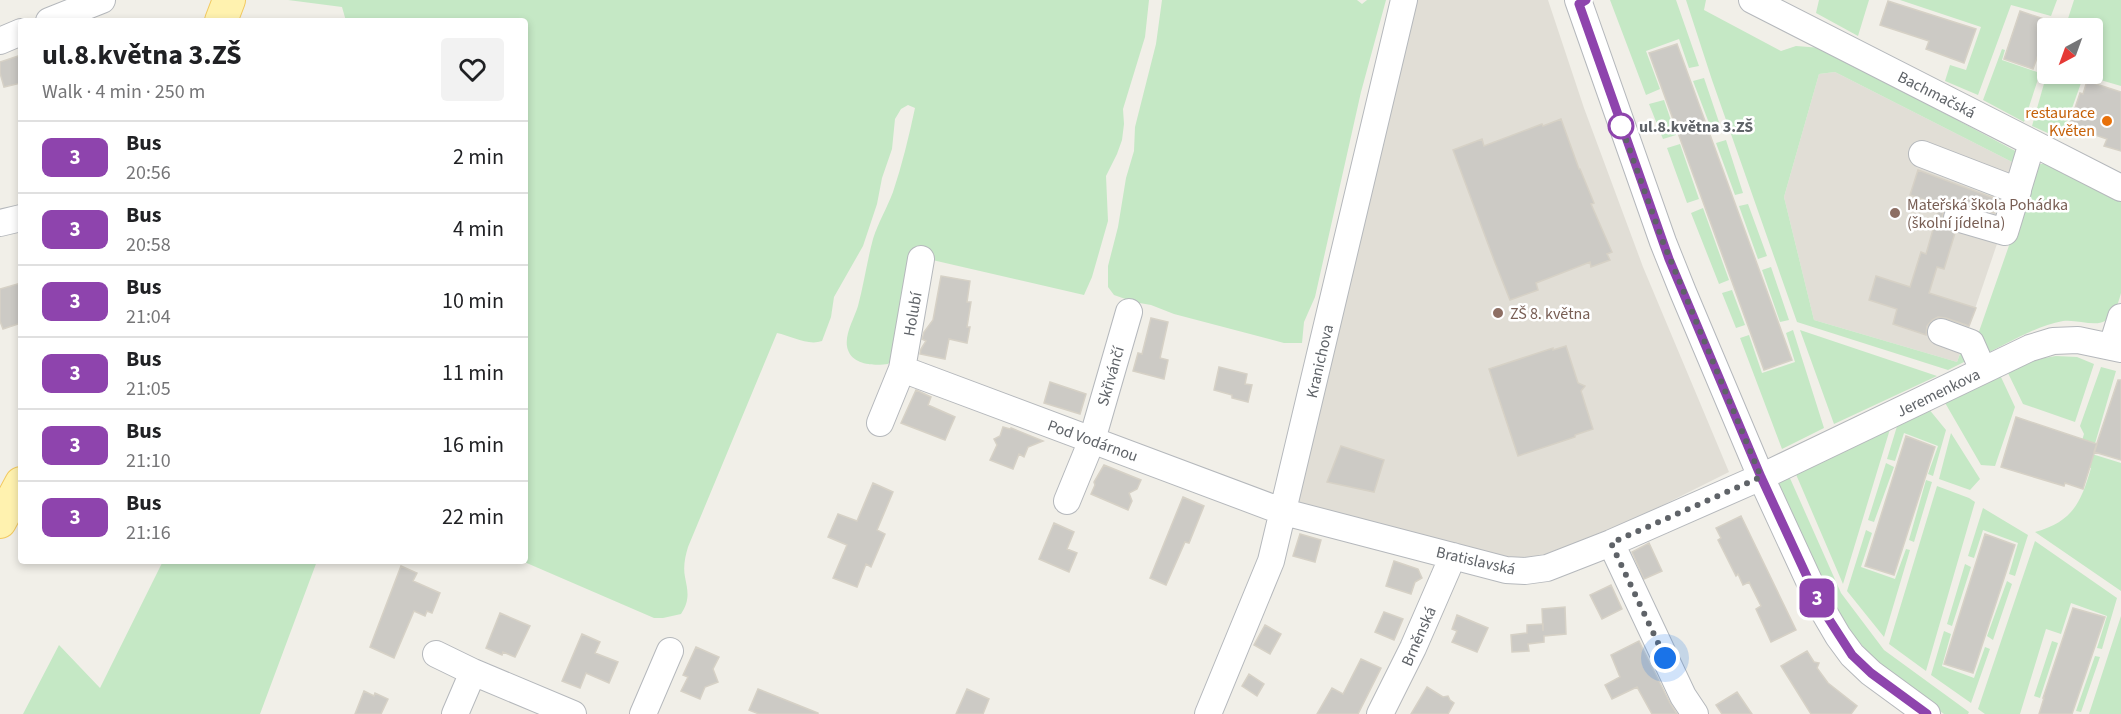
<!DOCTYPE html>
<html lang="en">
<head>
<meta charset="utf-8">
<style>
  body { margin:0; font-family:"Source Sans 3",sans-serif; background:#f2f2f2; color:#202124; height:100vh; display:flex; flex-direction:column; font-size:22px; white-space:nowrap }
  * { box-sizing:border-box; margin:0 }
  p { font-size:20px; color:#757577 }
  .icon { flex:none; width:33px; height:33px; fill:none; stroke:currentColor; stroke-width:2; stroke-linecap:round; stroke-linejoin:round }
  .map { position:relative; flex:1; overflow:hidden }
  .details { position:absolute; left:18px; top:18px; width:510px; height:546px; display:flex; flex-direction:column; background:#fff; border-radius:6px; box-shadow:0 3px 9px #0003 }
  .details>* { flex:none }
  .badge { padding:0 12px; border-radius:9px; font-size:21px; line-height:39px }
  .needle { width:39px; rotate:221deg }
  .tools { position:absolute; left:2037px; top:18px; display:grid; gap:12px }
  .tools a { display:grid; place-items:center; width:66px; height:66px; border-radius:6px; background:#fff; box-shadow:0 3px 9px #0003; font-size:30px }
  .you { position:absolute; width:30px; height:30px; margin:-15px; border:4px solid #fff; border-radius:50%; background:#1a73e8; box-shadow:0 0 0 9px #1a73e833 }
  .map>.badge { position:absolute; translate:-50% -50%; box-shadow:0 0 0 3px #fff }
  .round { display:grid; place-items:center; flex:none; width:63px; height:63px; border-radius:6px; background:#f2f2f2 }
  .summary { display:flex; align-items:center; justify-content:space-between; height:102px; padding:0 24px }
  h1 { font-size:28px; font-weight:700; line-height:45px }
  ul { padding:0; list-style:none }
  li { display:flex; align-items:center; gap:18px; height:72px; padding:0 24px; border-top:2px solid #e0e0e0 }
  li div { flex:1 }
  li b { display:block; font-size:22px }
  li em { font-style:normal }
  li .badge { min-width:66px; font-weight:700; text-align:center }
  .map>svg:first-child { display:block }
  .education { fill:#e1ded6 }
  .green { fill:#c5e8c5 }
  .building { fill:#cccac5; stroke:#d6d1c6; stroke-width:1.5 }
  .lines { fill:none; stroke-linecap:round; stroke-linejoin:round }
  .minor-casing { stroke:#b5b8bc; stroke-width:28 }
  .major-casing { stroke:#f2c960; stroke-width:34 }
  .minor { stroke:#fff; stroke-width:26 }
  .major { stroke:#fff2af; stroke-width:32 }
  .line-casing { stroke:#fff; stroke-width:14 }
  .line { stroke:#8e44ad; stroke-width:9 }
  .walk { stroke:#5f6368; stroke-width:6; stroke-dasharray:0 10.8 }
  .food-dot { fill:#e8710a; stroke:#fff; stroke-width:2 }
  .stop-dot { fill:#fff; stroke:#8e44ad; stroke-width:3 }
  .education-dot { fill:#8d6e63; stroke:#fff; stroke-width:2 }
  .labels { text-anchor:middle; stroke-width:5; stroke-linejoin:round; paint-order:stroke }
  .street-label { font-size:16px; fill:#5f6368; stroke:#fff }
  .food-label { font-size:16px; fill:#c56008; stroke:#fff; text-anchor:end }
  .stop-label { font-size:16px; font-weight:bold; fill:#5f6368; stroke:#fff; text-anchor:start }
  .education-label { font-size:16px; fill:#785e54; stroke:#fff; text-anchor:start }
</style>
</head>
<body>
<div class="map">
<svg width="2121" height="714" viewBox="0 0 2121 714">
  <rect width="100%" height="100%" fill="#f1efe8"/>
  <!-- education -->
  <path class="education" d="M1410 0H1548L1584 108 1643 267 1729 472 1599 537 1537 557 1515 560 1293 504Z
    M1835 72 2018 165 2000 235 1957 362 1814 320 1784 197 1819 74Z"/>
  <!-- green -->
  <path class="green" d="M288 0H1149L1145 37 1123 109 1124 124 1122 140 1117 154 1106 176 1108 221 1092 277 1084 295 928 259 892 358 888 364C875 366 853 365 848 350 843 337 854 319 858 306 864 284 867 261 873 239 878 223 887 208 893 192 902 165 909 136 915 108L908 105 901 109 895 119 892 149 882 178 877 204 863 246 834 297 831 317 822 341C808 346 791 336 777 333L688 547C685 557 683 567 685 577 688 592 690 600 681 614L663 618H654L522 561H525V21H346L342 7Z
    M1162 0H1357L1362 4 1367 0H1386L1361 92 1315 297 1304 322 1302 343H1284L1174 314 1151 305 1134 302 1114 295 1108 287V266L1118 227 1126 178 1134 151 1135 127 1156 44Z
    M1610 0H1676L1699 66 1689 68 1679 39 1646 51 1660 89 1646 95Z
    M1686 0H1706L1704 10 1781 51 1796 46 1822 48 2021 154 2018 165 1835 72 1819 74 1784 197 1814 320 1957 362 1964 343 1972 358 1948 370 1797 322 1712 80Z
    M1819 0H1869L1858 36 1816 13Z
    M1900 0H2057L2051 16 2011 5 1978 95 1945 81 1950 65 1966 70 1981 27Z
    M2074 0H2121V86L2080 74H2092V28H2065Z
    M2002 49 2005 50 2002 60 2040 73 2024 122 1983 100Z
    M2047 73 2081 83 2061 139 2032 126Z
    M1704 78 1721 128 1712 131 1693 81Z
    M1664 100 1676 135 1663 139 1649 104Z
    M1726 140 1743 193 1735 195 1716 143Z
    M1680 144 1699 199 1687 203 1667 148Z
    M2048 163 2121 196V293C2118 303 2115 317 2105 321 2095 327 2076 319 2063 321 2035 326 2007 344 1981 356L1975 343 2013 234 2034 165Z
    M1748 204 1767 256 1758 259 1739 206Z
    M1703 208 1729 280 1719 284 1691 213Z
    M1771 267 1789 320 1780 322 1762 270Z
    M1732 290 1745 325 1736 328 1722 293Z
    M1793 330 1824 428 1782 449 1740 338 1749 335 1762 373 1795 362 1786 333Z
    M1800 330 1937 376 1834 424Z
    M2056 356 2077 357 2094 364 2075 422 2023 404 2007 371 2038 359Z
    M2101 367 2116 371 2092 454 2121 463V591L2035 532C2072 522 2081 503 2091 468L2075 463 2084 434 2080 426Z
    M2000 375 2015 407 1995 466 1981 465 1944 401Z
    M1928 408 1946 430 1933 476 1928 474 1938 446 1904 433 1895 461 1887 459 1898 423Z
    M1890 429 1843 584 1795 472Z
    M1951 433 1980 479 1970 490 1939 479Z
    M1886 463 1894 467 1874 522 1868 520Z
    M1789 476 1841 593 1884 650 1969 712 1968 714H1944L1890 676 1840 621 1777 481Z
    M1926 480 1932 482 1914 542 1909 540Z
    M1937 486 1969 498 1975 502 1926 671 1889 644Z
    M1983 508 2028 535 2015 576 2009 574 2018 543 1983 530 1974 558 1968 556Z
    M1866 530 1872 533 1861 567 1895 579 1906 549 1910 550 1884 637 1847 591Z
    M2035 541 2117 598 2102 649 2097 648 2107 616 2071 603 2061 634 2046 629 2020 714H1985L1978 709Z
    M163 561H317L260 714H23L59 645 100 688Z
    M1965 564 1971 567 1952 626 1947 624Z
    M2007 581 2012 584 1993 640 1987 636Z
    M2121 616V714H2089Z
    M1944 631 1951 634 1942 666 1974 678 1985 647 1990 649 1971 703 1931 675Z
    M2052 641 2058 643 2040 698 2034 696Z
    M2095 656 2100 657 2081 712 2076 711Z"/>
  <!-- building -->
  <path class="building" d="M1888 1 1976 29 1964 63 1926 49 1929 41 1880 25Z
    M2020 11 2050 21 2033 69 2004 59Z
    M1677 44 1792 360 1764 370 1649 53Z
    M21 55V83L4 87 0 73V62Z
    M2087 81 2121 92V151L2104 146 2107 139 2069 126 2080 93 2083 94Z
    M1561 119 1579 169H1580L1594 203 1591 204 1612 252 1607 254 1610 260 1591 267 1590 262 1536 283 1538 290 1510 300 1494 260 1453 150 1482 139 1484 146 1542 124 1543 126Z
    M1918 170 1999 200 1995 213 1961 204 1954 203 1947 207 1943 213 1942 221 1946 228 1955 233 1944 269 1937 267 1929 293 1976 308 1969 326 1946 318 1938 317 1932 320 1927 326 1926 335 1893 324 1897 309 1869 300 1876 276 1910 287 1921 252 1926 254 1940 205 1910 195Z
    M941 276 970 281 967 302H971L967 327H970L967 343 949 339 945 359 920 354 921 349 926 341 922 339 924 332 933 320Z
    M21 283V323L3 329 0 321V289Z
    M1151 318 1168 322 1160 358 1168 360 1164 379 1133 371 1138 353 1142 354Z
    M1566 346 1578 383 1585 386 1581 391 1593 429 1575 435V437L1518 456 1489 369 1553 348V350Z
    M1219 367 1247 374 1245 384 1252 385 1248 402 1232 398V395L1214 390Z
    M2118 380H2121V460L2094 452Z
    M1050 382 1086 394 1080 414 1044 403Z
    M916 390 931 397 928 405 955 417 945 440 901 423Z
    M2016 417 2097 444 2083 489 2065 483 2064 486 2001 467Z
    M1003 427 1010 429 1011 428 1043 441 1028 447 1024 457 1019 454 1013 469 990 460 997 445 994 439 1000 436Z
    M1906 436 1935 447 1894 575 1865 566Z
    M1341 446 1384 460 1374 492 1327 482Z
    M1104 465 1141 480 1137 489 1129 493 1132 501 1128 510 1091 494 1095 485 1094 482Z
    M873 483 893 492 877 530 885 534 871 567 866 564 857 587 833 578 847 545 828 537 838 514 857 521Z
    M1183 497 1204 506 1189 543 1185 542 1166 585 1150 578Z
    M1741 516 1796 630 1771 642 1756 609 1761 606 1749 582 1743 585 1738 574 1736 576 1718 540 1721 538 1716 528Z
    M1054 523 1074 532 1067 549 1077 553 1069 572 1039 559Z
    M1300 534 1321 540 1315 562 1293 556Z
    M1985 534 2015 545 1973 673 1944 664Z
    M1649 543 1662 571 1644 579 1632 552Z
    M1394 561 1418 569 1422 578 1415 582 1411 594 1386 586Z
    M401 566 417 573 413 581 440 593 432 613 427 611 425 616 414 611 394 658 370 647Z
    M1611 585 1622 609 1602 619 1590 595Z
    M1565 607 1566 634 1544 636V642L1528 644 1529 651 1512 652 1511 635 1527 633V625L1543 624V631L1542 609Z
    M2073 608 2105 617 2072 714H2039L2044 698H2043Z
    M1384 612 1403 619 1394 640 1375 632Z
    M500 613 530 626 515 657 503 652 502 655 486 648Z
    M1457 615 1488 628 1477 652 1452 642 1457 631 1452 629Z
    M1265 625 1281 634 1270 654 1254 645Z
    M582 634 600 642 595 653 618 662 609 683 586 673 580 688 562 681Z
    M1639 641 1670 703 1677 714H1652L1637 687 1612 699 1605 685 1620 677 1611 655Z
    M696 647 719 657 713 669 718 682 705 687 700 699 681 691 688 677 683 675Z
    M1807 651 1814 662 1819 663 1817 668 1828 683 1857 706 1851 714H1811L1781 666Z
    M1361 659 1381 668 1358 714H1317L1332 688 1343 694Z
    M1249 674 1264 684 1257 696 1242 686Z
    M1427 687 1443 697 1448 696 1450 700 1454 703 1448 714H1411Z
    M758 689 818 713V714H759L749 710Z
    M967 689 989 699 983 714H956Z
    M364 691 374 696 375 693 388 699 381 714H355Z
    M1737 692 1752 714H1722L1716 705Z"/>
  <g class="lines">
    <!-- minor casing -->
    <g class="minor-casing">
      <path id="minor" d="M1578 0 1663 242 1683 292 1761 477 1821 607 1838 636 1852 655 1871 673 1927 714
        M1752 0 2121 188
        M49 21 102 0
        M0 41 21 32
        M1922 154 2018 191
        M1957 218 2005 232 2032 143
        M0 223 21 218
        M1941 332 1971 343 1983 370
        M2112 346 2121 317
        M902 369 1284 512 1506 570 1525 571 1547 568 1611 543 1761 477 2030 348 2053 341 2078 340 2121 349
        M880 423 902 369 921 259
        M1067 501 1092 440 1129 312
        M1611 543 1683 696 1695 714
        M436 654 473 672
        M455 714 473 672 573 714
        M643 714 670 651
        M1208 714 1271 561 1404 0
        M1380 714 1413 648 1453 556"/>
    </g>
    <!-- major casing -->
    <g class="major-casing">
      <path id="major" d="M221 21 229 0
        M0 522 21 483"/>
    </g>
    <!-- minor -->
    <use href="#minor" class="minor"/>
    <!-- major -->
    <use href="#major" class="major"/>
  </g>
  <g class="lines">
    <!-- line casing -->
    <g class="line-casing">
      <path id="line" d="M1586 0 1579 4 1669 259 1761 477 1821 607 1852 655 1871 673 1927 714"/>
    </g>
    <!-- line -->
    <use href="#line" class="line"/>
    <!-- walk -->
    <path class="walk" d="M1621 126 1620 123 1663 242 1761 477 1611 543 1665 658"/>
  </g>
  <!-- markers -->
  <circle class="food-dot" cx="2107" cy="121" r="6"/>
  <circle class="stop-dot" cx="1621" cy="126" r="12"/>
  <g class="education-dot">
    <circle cx="1895" cy="213" r="6"/>
    <circle cx="1498" cy="313" r="6"/>
  </g>
  <g class="labels">
    <!-- street labels -->
    <g class="street-label">
      <text transform="translate(1937 94) rotate(27)" y="6">Bachmačská</text>
      <text transform="translate(912 314) rotate(-80)" y="6">Holubí</text>
      <text transform="translate(1319 361) rotate(-77)" y="6">Kranichova</text>
      <text transform="translate(1110 376) rotate(-74)" y="6">Skřivánčí</text>
      <text transform="translate(1938 392) rotate(-26)" y="6">Jeremenkova</text>
      <text transform="translate(1093 440) rotate(20)" y="6">Pod Vodárnou</text>
      <text transform="translate(1476 560) rotate(13)" y="6">Bratislavská</text>
      <text transform="translate(1418 636) rotate(-66)" y="6">Brněnská</text>
    </g>
    <!-- food labels -->
    <g class="food-label">
      <text x="2095" y="118">restaurace<tspan x="2095" dy="18">Květen</tspan></text>
    </g>
    <!-- stop labels -->
    <g class="stop-label">
      <text x="1639" y="132">ul.8.května 3.ZŠ</text>
    </g>
    <!-- education labels -->
    <g class="education-label">
      <text x="1907" y="210">Mateřská škola Pohádka<tspan x="1907" dy="18">(školní jídelna)</tspan></text>
      <text x="1510" y="319">ZŠ 8. května</text>
    </g>
  </g>
</svg>
<div class="tools">
<a><svg class="needle" viewBox="-14 -14 28 28"><path d="M0-13l5 13h-10z" fill="#e53935"/><path d="M0 13l5-13h-10z" fill="#757577"/></svg></a>
</div>
<div class="you" style="left:1665px;top:658px"></div>
<b class="badge" style="left:1817px;top:598px;background:#8e44ad;color:#fff">3</b>
<section class="details">
<div class="summary"><div><h1>ul.8.května 3.ZŠ</h1><p>Walk · 4 min · 250 m</p></div><a class="round"><svg class="icon" aria-label="heart" viewBox="0 0 24 24"><path d="M12 20l-8-8c-3-5 5-10 8-4 3-6 11-1 8 4z"/></svg></a></div>
<ul>
<li><span class="badge" style="background:#8e44ad;color:#fff">3</span><div><b>Bus</b><p>20:56</p></div><em>2 min</em></li>
<li><span class="badge" style="background:#8e44ad;color:#fff">3</span><div><b>Bus</b><p>20:58</p></div><em>4 min</em></li>
<li><span class="badge" style="background:#8e44ad;color:#fff">3</span><div><b>Bus</b><p>21:04</p></div><em>10 min</em></li>
<li><span class="badge" style="background:#8e44ad;color:#fff">3</span><div><b>Bus</b><p>21:05</p></div><em>11 min</em></li>
<li><span class="badge" style="background:#8e44ad;color:#fff">3</span><div><b>Bus</b><p>21:10</p></div><em>16 min</em></li>
<li><span class="badge" style="background:#8e44ad;color:#fff">3</span><div><b>Bus</b><p>21:16</p></div><em>22 min</em></li>
</ul>
</section>
</div>
</body>
</html>
